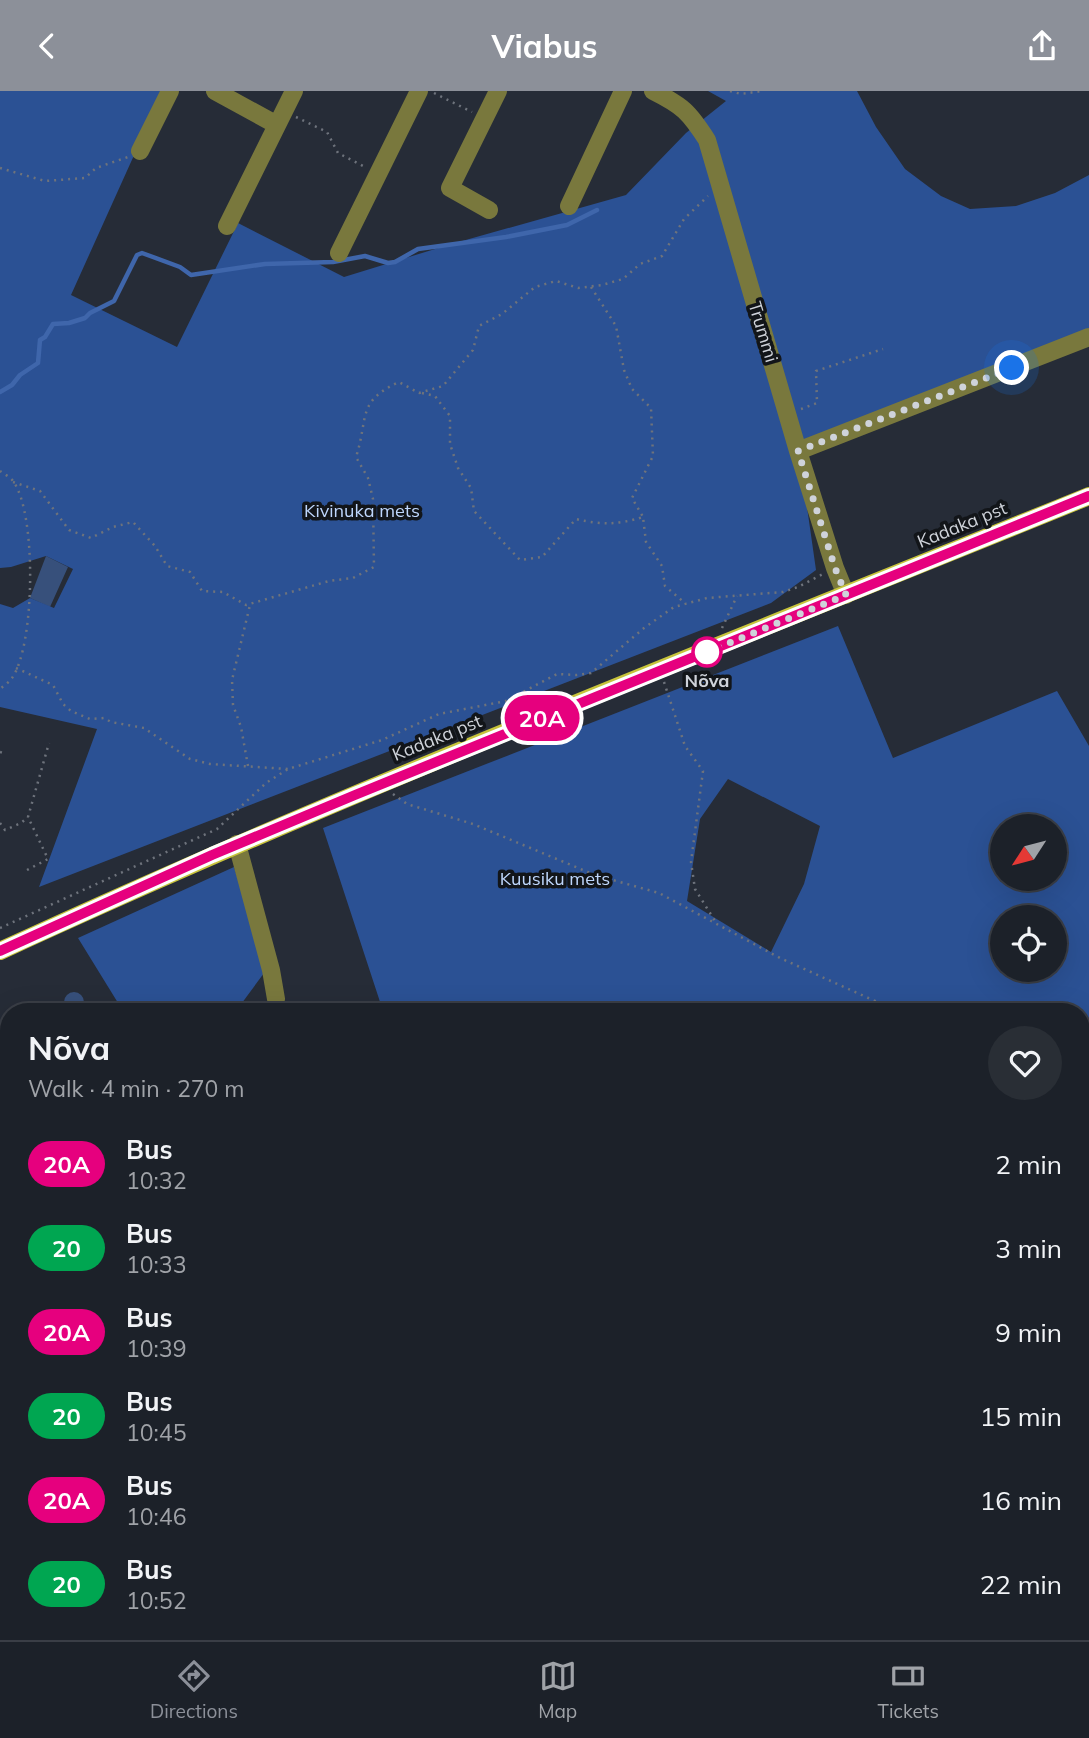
<!DOCTYPE html>
<html lang="en">
<head>
<meta charset="utf-8">
<style>
  body { margin:0; font-family:Mulish,sans-serif; background:#292e35; color:#f1f3f6; height:100vh; display:flex; flex-direction:column; font-size:26px; white-space:nowrap }
  * { box-sizing:border-box; margin:0 }
  p { font-size:23px; color:#a0a3a8 }
  .icon { flex:none; width:38px; height:38px; fill:none; stroke:currentColor; stroke-width:2; stroke-linecap:round; stroke-linejoin:round }
  .map { position:relative; flex:1; overflow:hidden }
  .details { position:absolute; left:0px; top:912px; width:1090px; height:639px; display:flex; flex-direction:column; background:#1c2129; border-radius:28px 28px 0 0; box-shadow:0 7px 28px #0002,0 0 0 2px #3a3e46 }
  .details>* { flex:none }
  .badge { padding:0 14px; border-radius:23px; font-size:24px; line-height:46px }
  .needle { width:46px; rotate:234deg }
  .fabs { position:absolute; left:990px; top:723px; display:grid; gap:14px }
  .fabs a { display:grid; place-items:center; width:77px; height:77px; border-radius:50%; background:#1c2129; box-shadow:0 7px 28px #0002,0 0 0 2px #3a3e46; font-size:35px }
  .you { position:absolute; width:35px; height:35px; margin:-18px; border:5px solid #fff; border-radius:50%; background:#1a73e8; box-shadow:0 0 0 10px #1a73e833 }
  .map>.badge { position:absolute; translate:-50% -50%; box-shadow:0 0 0 4px #fff }
  .round { display:grid; place-items:center; flex:none; width:74px; height:74px; border-radius:37px; background:#292e35 }
  .summary { display:flex; align-items:center; justify-content:space-between; height:119px; padding:0 28px }
  h1 { font-size:33px; font-weight:700; line-height:52px }
  ul { padding:0; list-style:none }
  li { display:flex; align-items:center; gap:21px; height:84px; padding:0 28px }
  li div { flex:1 }
  li b { display:block; font-size:26px }
  li em { font-style:normal }
  li .badge { min-width:77px; font-weight:700; text-align:center }
  header { display:flex; justify-content:space-between; align-items:center; height:91px; padding:0 28px; background:#8c9099; color:#fff; font-size:32px; font-weight:700 }
  .dock { display:flex; justify-content:space-around; align-items:center; height:98px; border-top:2px solid #3a3e46; background:#1c2129; font-size:19px; color:#a0a3a8 }
  .dock a { display:grid; justify-items:center; gap:4px }
  .dock .selected { color:#8c9099 }
  .map>svg:first-child { display:block }
  .green { fill:#37507b }
  .forest { fill:#2b5194; fill-rule:evenodd }
  .lines { fill:none; stroke-linecap:round; stroke-linejoin:round }
  .stream { stroke:#3f66ab; stroke-width:4.5 }
  .path { stroke:#6e737c; stroke-width:2.5; stroke-dasharray:2 5; stroke-linecap:butt }
  .minor { stroke:#79783d; stroke-width:18 }
  .major { stroke:#c7c33b; stroke-width:18 }
  .line-casing { stroke:#fff; stroke-width:16 }
  .line { stroke:#e6007e; stroke-width:10 }
  .walk { stroke:#cfd3da; stroke-width:7; stroke-dasharray:0 12.6 }
  .stop-dot { fill:#fff; stroke:#e6007e; stroke-width:3.5 }
  .labels { text-anchor:middle; stroke-width:7; stroke-linejoin:round; paint-order:stroke }
  .street-label { font-size:18px; fill:#cfd3da; stroke:#121519 }
  .park-label { font-size:18px; fill:#bfd7fd; stroke:#121519 }
  .stop-label { font-size:18px; font-weight:bold; fill:#cfd3da; stroke:#121519 }
</style>
</head>
<body>
<header><svg class="icon" aria-label="back" viewBox="0 0 24 24"><path d="M15 5l-7 7 7 7"/></svg>Viabus<svg class="icon" aria-label="share" viewBox="0 0 24 24"><path d="M12 15V3M7 8l5-5 5 5M5 13v7h14v-7"/></svg></header>
<div class="map">
<svg width="1089" height="1549" viewBox="0 0 1089 1549">
  <rect width="100%" height="100%" fill="#262c37"/>
  <!-- green -->
  <path class="green" d="M46 465 68 476 50 516 30 507Z
    M64 911a10 10 0 1 1 20 0a10 10 0 1 1-20 0Z"/>
  <!-- forest -->
  <path class="forest" d="M0 0H163L71 204 177 256 238 132 344 186 448 154 626 104 686 42 726 10 708 0H857L876 36 905 78 941 105 970 118 1016 115 1055 102 1089 84V246L799 360 816 479 771 512 39 796 97 638 0 616V513L13 517 30 507 54 517 73 478 46 465 11 476 0 477Z
    M838 535 893 667 1057 600 1089 655V1549H308L301 1542H1082V920H383L323 737ZM728 688 820 735 804 793 771 861 687 810 700 728ZM1003 735H1055V788H1003ZM1003 826H1055V878H1003Z
    M234 776 267 878 236 920H123L78 847Z
    M166 1542H184L194 1549H160Z"/>
  <g class="lines">
    <!-- stream -->
    <path class="stream" d="M0 301 12 294 20 284 38 272 40 249 45 246 53 233 69 232 85 227 90 222 114 210 137 164 142 162 180 176 191 184 265 173 333 171 365 165 388 172 395 171 418 158 506 146 567 134 597 119
      M1082 1067 1089 1061
      M126 1549 133 1542
      M665 1549 697 1542"/>
    <!-- path -->
    <path class="path" d="M730 0 741 3 762 0
      M434 2 472 21
      M296 26 327 41 338 62 365 76
      M0 77 45 90 85 87 96 77 128 66
      M591 196 616 235 624 279 632 298 651 317 653 365 632 407 643 426
      M422 302 435 305 450 325V353L458 377 471 397 474 420 520 469 542 466 576 428C602 434 617 434 643 426L646 451 662 475 665 495 686 513
      M801 318 817 312 816 280 883 258
      M0 380C4 383 10 386 13 390 37 422 35 555 12 587 9 591 4 595 0 598
      M13 391 40 400 69 439 91 447 113 436 133 431 155 455 167 475 190 481 202 500 223 501 246 514 329 490 353 487 374 476 373 408 368 387 356 366C369 326 356 311 399 291L419 302 443 295 473 259 479 235 502 223 535 196 556 190 578 197 602 194 623 188 640 173 662 165 684 128 708 105
      M722 537 737 505
      M16 577 53 594 63 613 71 620 90 628 104 627 111 631 144 637 190 668 210 673 288 678
      M664 591 685 655 703 680 691 771 695 798 715 830
      M0 661 3 662
      M248 675 241 636 233 614 232 589 250 514
      M393 703 407 713 473 733 595 784 659 802 780 867 875 910 885 920
      M0 732 5 739 21 732 28 726
      M27 779 48 768 28 726 49 652
      M0 837 217 738 266 692 288 678 382 649 439 623 506 610 557 583 577 584 591 582 644 537 674 516 707 507 783 501 798 496 823 483
      M81 918 83 920
      M0 962 9 965
      M1082 1047 1089 1041
      M0 1207 9 1208
      M1082 1217 1089 1218
      M1082 1381H1089
      M0 1410 9 1415
      M1082 1435 1089 1427
      M0 1448 9 1449
      M9 1492 0 1516 9 1518
      M211 1542 222 1549
      M806 1542 809 1549
      M6 1549 9 1538
      M974 1549 978 1542"/>
    <!-- minor -->
    <path class="minor" d="M215 0 277 34
      M653 0C683 15 689 21 707 49L798 360 835 477 846 504
      M140 60 170 0
      M569 115 623 0
      M489 119 450 97 498 0
      M227 135 294 0
      M339 162 419 0
      M798 360 1089 246
      M237 753 271 879 276 908
      M0 999 9 997
      M0 1027 3 1039 0 1080
      M0 1235 9 1238"/>
    <!-- major -->
    <path class="major" d="M0 860C357 695 725 553 1089 405"/>
  </g>
  <g class="lines">
    <!-- line casing -->
    <g class="line-casing">
      <path id="line" d="M0 860 212 764 355 704 1089 405"/>
    </g>
    <!-- line -->
    <use href="#line" class="line"/>
    <!-- walk -->
    <path class="walk" d="M707 561 846 504 835 477 798 360 1012 277"/>
  </g>
  <!-- markers -->
  <circle class="stop-dot" cx="707" cy="561" r="14"/>
  <g class="labels">
    <!-- street labels -->
    <g class="street-label">
      <text transform="translate(763 241) rotate(73)" y="6">Trummi</text>
      <text transform="translate(962 434) rotate(-22)" y="6">Kadaka pst</text>
      <text transform="translate(437 647) rotate(-22)" y="6">Kadaka pst</text>
    </g>
    <!-- park labels -->
    <g class="park-label">
      <text x="362" y="426">Kivinuka mets</text>
      <text x="555" y="794">Kuusiku mets</text>
    </g>
    <!-- stop labels -->
    <g class="stop-label">
      <text x="707" y="596">Nõva</text>
    </g>
  </g>
</svg>
<div class="fabs">
<a><svg class="needle" viewBox="-14 -14 28 28"><path d="M0-13l5 13h-10z" fill="#e53935"/><path d="M0 13l5-13h-10z" fill="#a0a3a8"/></svg></a>
<a><svg class="icon" aria-label="locate" viewBox="0 0 24 24"><circle cx="12" cy="12" r="6"/><path d="M12 2v4M12 18v4M2 12h4M18 12h4"/></svg></a>
</div>
<div class="you" style="left:1012px;top:277px"></div>
<b class="badge" style="left:542px;top:627px;background:#e6007e;color:#fff">20A</b>
<section class="details">
<div class="summary"><div><h1>Nõva</h1><p>Walk · 4 min · 270 m</p></div><a class="round"><svg class="icon" aria-label="heart" viewBox="0 0 24 24"><path d="M12 20l-8-8c-3-5 5-10 8-4 3-6 11-1 8 4z"/></svg></a></div>
<ul>
<li><span class="badge" style="background:#e6007e;color:#fff">20A</span><div><b>Bus</b><p>10:32</p></div><em>2 min</em></li>
<li><span class="badge" style="background:#00a651;color:#fff">20</span><div><b>Bus</b><p>10:33</p></div><em>3 min</em></li>
<li><span class="badge" style="background:#e6007e;color:#fff">20A</span><div><b>Bus</b><p>10:39</p></div><em>9 min</em></li>
<li><span class="badge" style="background:#00a651;color:#fff">20</span><div><b>Bus</b><p>10:45</p></div><em>15 min</em></li>
<li><span class="badge" style="background:#e6007e;color:#fff">20A</span><div><b>Bus</b><p>10:46</p></div><em>16 min</em></li>
<li><span class="badge" style="background:#00a651;color:#fff">20</span><div><b>Bus</b><p>10:52</p></div><em>22 min</em></li>
</ul>
</section>
</div>
<nav class="dock">
<a class="selected"><svg class="icon" aria-label="directions" viewBox="0 0 24 24"><path d="M12 3l9 9-9 9-9-9zM9 14v-3h6M13 9l2 2-2 2"/></svg>Directions</a>
<a><svg class="icon" aria-label="map" viewBox="0 0 24 24"><path d="M3 6l6-2 6 2 6-2v14l-6 2-6-2-6 2zM9 4v14M15 6v14"/></svg>Map</a>
<a><svg class="icon" aria-label="tickets" viewBox="0 0 24 24"><path d="M3 7h18v10H3zM15 7v10"/></svg>Tickets</a>
</nav>
</body>
</html>
